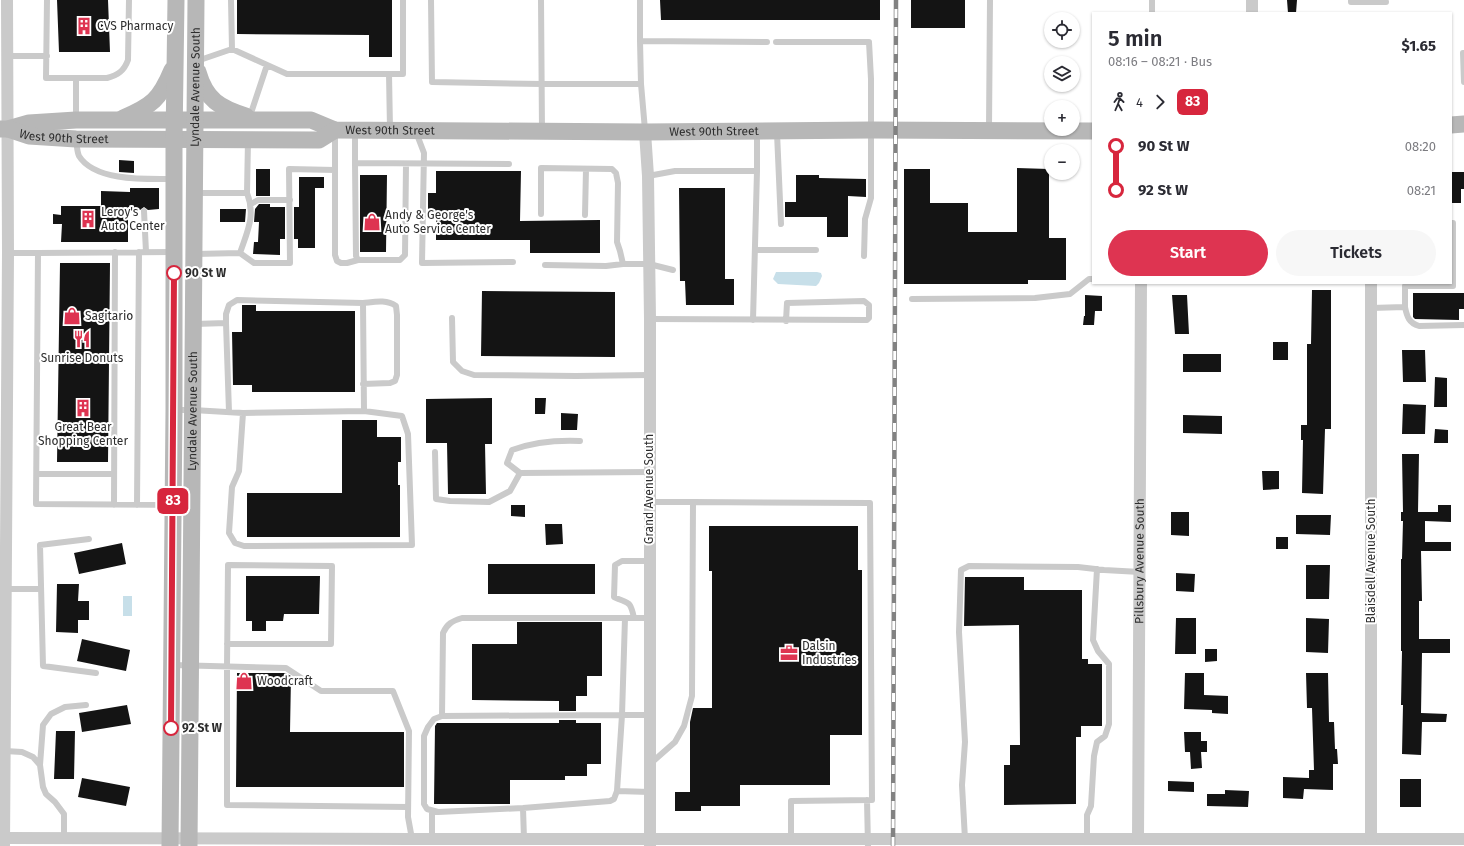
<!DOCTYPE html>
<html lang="en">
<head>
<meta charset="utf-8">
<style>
  body { margin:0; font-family:"Fira Sans",sans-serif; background:#f7f7f7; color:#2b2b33; height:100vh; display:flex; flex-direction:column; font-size:15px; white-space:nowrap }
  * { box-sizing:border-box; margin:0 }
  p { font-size:13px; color:#7c7c81 }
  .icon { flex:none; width:22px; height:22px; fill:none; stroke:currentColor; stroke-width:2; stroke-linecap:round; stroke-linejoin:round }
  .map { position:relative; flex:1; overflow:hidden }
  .drawer { position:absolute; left:1092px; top:12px; width:360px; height:272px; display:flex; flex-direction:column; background:#fff; border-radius:0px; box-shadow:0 1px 3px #0004 }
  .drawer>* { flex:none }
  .badge { padding:0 8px; border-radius:6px; font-size:14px; line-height:26px }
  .buttons { position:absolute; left:1044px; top:12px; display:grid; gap:8px }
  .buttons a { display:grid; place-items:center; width:36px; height:36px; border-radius:50%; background:#fff; box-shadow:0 1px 3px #0004; font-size:20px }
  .map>.badge { position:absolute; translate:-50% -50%; box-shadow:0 0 0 2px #fff }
  .legs { display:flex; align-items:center; gap:6px; height:44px; padding:0 16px; font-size:13px }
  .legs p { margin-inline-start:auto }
  .summary { display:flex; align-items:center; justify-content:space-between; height:68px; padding:0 16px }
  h1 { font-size:22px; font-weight:600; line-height:30px }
  .action { display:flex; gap:8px; margin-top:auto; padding:8px 16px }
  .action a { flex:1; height:46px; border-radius:24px; background:#de3451; color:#fff; font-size:16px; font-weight:600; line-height:46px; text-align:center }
  .action a+a { background:#f7f7f7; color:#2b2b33 }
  ul { padding:0 16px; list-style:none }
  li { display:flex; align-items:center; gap:14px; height:44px; font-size:15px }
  li i { display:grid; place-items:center; width:6px; height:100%; margin:0 5px; background:currentColor }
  li i::after { content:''; width:10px; height:10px; margin:-5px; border:3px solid; border-radius:50%; background:#fff }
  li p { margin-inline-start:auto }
  li:first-child i { background:linear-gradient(#0000 50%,currentColor 0) }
  li:last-child i { background:linear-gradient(currentColor 50%,#0000 0) }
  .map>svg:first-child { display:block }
  .water { fill:#c7dfe9 }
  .building { fill:#141414 }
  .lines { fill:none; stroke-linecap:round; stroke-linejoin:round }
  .lane { stroke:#cacaca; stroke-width:6 }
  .street { stroke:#cacaca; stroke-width:12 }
  .secondary { stroke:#b7b7b7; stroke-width:17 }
  .rail-casing { stroke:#828282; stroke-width:4.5 }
  .rail { stroke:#fff; stroke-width:3; stroke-dasharray:9; stroke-linecap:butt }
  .line-1-casing { stroke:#fff; stroke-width:9 }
  .line-1 { stroke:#d7263d; stroke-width:6 }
  .stop-1-dot { fill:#fff; stroke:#d7263d; stroke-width:2 }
  .labels { text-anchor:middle; stroke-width:4; stroke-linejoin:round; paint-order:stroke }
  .poi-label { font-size:12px; fill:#2d2d2d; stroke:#fff; text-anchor:start }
  .street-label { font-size:12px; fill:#2d2d2d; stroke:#fff }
  .stop-label { font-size:12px; font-weight:bold; fill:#2d2d2d; stroke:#fff; text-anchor:start }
</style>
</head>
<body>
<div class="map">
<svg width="1464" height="846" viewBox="0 0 1464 846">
  <rect width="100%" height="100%" fill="#fff"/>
  <!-- water -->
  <path class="water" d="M776 272H817L821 273 822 276 819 283 816 286 778 284 773 279Z
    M123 596H132V616H123Z"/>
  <!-- building -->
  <path class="building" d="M57 0H108L110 52H59Z
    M237 0H392V57H369V35L237 34Z
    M660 0H880V20H661Z
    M911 0H965V28H911Z
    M1287 0H1297L1296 13H1288Z
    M119 160 134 161V173L119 172Z
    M1017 168 1049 169V238H1066V280H1028V284H904V169H930V203H968V232H1017Z
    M256 169H270V196H256Z
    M436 171H521L520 221 600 220V253H530V240H436V215H428V193H436Z
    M1451 172H1464V189H1461V203H1451Z
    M360 175H387L386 252H360Z
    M796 175H819V178L866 179V197L848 196V237H827V217H785V202H796Z
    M299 177H324V188H315V248H298V239H294V207H299Z
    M130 188H159V209L148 210 144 207 140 210H128V242H61L62 224H53V214L61 215V206H101V191L130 192Z
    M679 188H725V279H734V305H686L685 281H680Z
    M259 204H270V207H285V239H280V255L253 254 254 242H258L259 222H254L255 209Z
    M220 209H246L245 222H220Z
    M60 263H110L108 462H57Z
    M1312 290H1331V429H1325L1323 494 1302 493 1303 440H1301V425H1307V344H1311Z
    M482 291 615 292V357L481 356Z
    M1413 293H1464V309H1459V320L1415 319 1413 317Z
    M1085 295 1102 296V311H1095L1094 325H1083L1084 316H1085Z
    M1172 295H1187L1189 334H1175Z
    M242 305H256V311H355V392H252V385H233L232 332H242Z
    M1273 342H1288V360H1273Z
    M1402 350H1425L1426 382H1403Z
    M1183 354H1221V372H1183Z
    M1435 377 1447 378V407H1434Z
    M492 398V444H485L486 494H448L447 443H426V399Z
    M535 398H546L545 414H535Z
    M1403 404 1426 405 1425 434H1402Z
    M561 413 578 414 577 430H561Z
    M1183 415 1222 416V434L1183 433Z
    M342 420H377V437H401V462H398V485H400V537H247V493H342Z
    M1435 429 1448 430V443H1434Z
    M1402 454H1419L1418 512H1438V505H1451V522L1425 521V542H1451V551H1421L1422 601H1419V639H1450V653H1422L1421 713 1447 714 1446 722H1422L1421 755 1402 754 1403 705H1401L1402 651H1401V559H1402L1403 521H1401V512H1403Z
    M1262 471H1279V489L1263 490Z
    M511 505H525V517L511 516Z
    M1171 512H1189V536L1171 535Z
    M1296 515H1331L1330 535 1296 534Z
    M545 524H562L563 544 546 545Z
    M709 526H858V570H862V735H830V785H740V806H701V811H675V792H690V722L693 708H712V571H709Z
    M1276 537H1288V549H1276Z
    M122 543 126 564 79 574 74 553Z
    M488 564H595V594H488Z
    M1306 565H1330L1329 599H1306Z
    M1176 573 1195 574 1194 592 1176 591Z
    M246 576H320L319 614H284L283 621H266V631H252V621H246Z
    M965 577H1024V590H1082V659H1088V664H1102V726H1081V737H1076V804L1004 805V765H1010V745H1020L1019 625 964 626Z
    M57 584H79L78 601H89V620H78V633L56 632Z
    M1176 618H1196V654H1175Z
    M1306 618 1329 619 1328 653 1306 652Z
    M517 622H602V676H587V696H576V711H559V701L472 700V644H517Z
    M82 639 130 650 126 671 77 661Z
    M1205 649H1217V661L1205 662Z
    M237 673H285L291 676 290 732H404V787H236Z
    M1185 673H1204V695L1228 696V714L1212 713V710L1184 709Z
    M1306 673H1328L1329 722H1334L1335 749H1337L1338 764H1333V790L1304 789 1303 799 1283 798V777L1309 778V770H1314L1312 708H1307Z
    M127 705 131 724 82 732 79 713Z
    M559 720H576V723H601V764H587V776H565V780H510V804H434L435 726 437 723H559Z
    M56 731H75L74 779H54Z
    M1184 732H1201V741H1207V752H1201L1202 768 1191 769 1190 752H1185Z
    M82 778 130 787 126 806 78 797Z
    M1400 779H1421V807H1400Z
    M1168 781 1194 782V792L1168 791Z
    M1225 790 1249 791 1248 807 1207 806V794H1225Z"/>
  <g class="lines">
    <!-- lane -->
    <path class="lane" d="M47 0 46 78H107C118 75 124 71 128 60L129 0
      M231 0 232 49 287 74H403V0
      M431 0 432 82 542 84H641
      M541 0 542 131
      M640 0V41
      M1351 0V2H1386
      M1152 13V0
      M776 42H869L871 79V198L865 219 864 256
      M1463 53 1464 82
      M7 56H47
      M197 61 232 49
      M389 74 390 129
      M76 78V119
      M250 116 267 65
      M989 129 990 0
      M645 130 641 84 640 41 767 42
      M355 131V163L509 164
      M416 132 424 153 422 263 513 262
      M777 133 781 224
      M76 140C77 145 77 152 79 156 95 182 148 179 174 179
      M355 163 356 256 358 260H400L405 255 406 164
      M335 170V255L337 261 341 263H347L358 260
      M648 176 675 171H757V133
      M196 193H247L248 140
      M251 204 258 200H290
      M144 211 146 252
      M541 214V168L612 169 616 173 618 183 617 242 620 251 623 264 606 266 545 265
      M585 215 586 169
      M756 250H816
      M173 252 38 253 36 504 191 505
      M8 253H38
      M240 253C247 232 256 216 247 193
      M195 254 240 253 254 263H290L289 169 335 170V132
      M623 264H649L673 270
      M912 299 1035 298 1070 294 1089 279H1093
      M363 303C374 302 386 299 396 306L397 315V375L395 381 390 383 363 384
      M1405 307C1407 317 1409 323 1419 326L1464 325
      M1371 308 1405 307V286H1453V223H1451
      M452 318 453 362 462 371 474 375 576 376 649 375
      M650 319 867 320 869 318V305L864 301 787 303 786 321
      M753 320 757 171
      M226 323 229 412
      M175 410H193L243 413 364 411 363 303 237 300 229 305 226 314V323L195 324
      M243 413 239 471 232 487 229 533 235 543 244 546 412 545 408 434 402 416 364 411
      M580 441C556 440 534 442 512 450L507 463 520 473 649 472
      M435 452 436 499 450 501 489 502 510 491 520 473
      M37 474H114
      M649 502H693L692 696 684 726 675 742 650 764
      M693 502 870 503 872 800 791 801V839
      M114 505 115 252
      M137 505 139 252
      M89 539 40 545 43 666 96 673
      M6 589H40
      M625 618 622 715 617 791 614 799 610 801 523 808 438 812 427 809 424 804V736L428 727 434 719 442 716 622 715H650
      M634 618C630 599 628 604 614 597L615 565 622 561H650
      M227 644H331L332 566 228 565 227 666V805L408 807
      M173 665 286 668 321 691H393L409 731 408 817 412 839
      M442 716 443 633C447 624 452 621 462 618H650
      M5 751 22 752 33 757 40 765 43 787 46 794 55 802 64 814V839
      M40 765 43 725 51 714 65 707 86 705
      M617 791 650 792
      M867 800 868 846
      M523 808 524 839
      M432 811V839
      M965 839 962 785 965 742 959 632 961 570 969 566 1078 567 1104 570 1140 572
      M1087 839V815L1091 806 1094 756 1097 742 1105 736 1109 724V664L1098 651 1093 640 1097 569"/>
    <!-- street -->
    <g class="street">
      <path d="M1252 0V13"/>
      <path d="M645 132 648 176 650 319V846"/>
      <path d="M0 838 412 839H1464"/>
      <path id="s1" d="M1138 839 1141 283"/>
      <path d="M1371 839V283"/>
      <path d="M4 845 8 253 7 0"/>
    </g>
    <!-- secondary -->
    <g class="secondary">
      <path d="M198 72C206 100 220 108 246 116"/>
      <path d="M123 118C152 106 160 99 172 70"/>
      <path d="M1451 125 1464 124"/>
      <path id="s2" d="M0 129H8L29 123 76 120H311L335 130 645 132 871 130 1093 131"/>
      <path id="s3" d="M8 129 29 136 76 139 319 140 335 130"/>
      <path d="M170 846 174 410V140L176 0"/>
      <path id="s4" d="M189 846 196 0"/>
    </g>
    <!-- rail casing -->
    <g class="rail-casing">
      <path id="rail" d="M893 846 896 0"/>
    </g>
    <!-- rail -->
    <use href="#rail" class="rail"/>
  </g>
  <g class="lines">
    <!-- line-1 casing -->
    <g class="line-1-casing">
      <path id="line-1" d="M171 728 174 273"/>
    </g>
    <!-- line-1 -->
    <use href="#line-1" class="line-1"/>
  </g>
  <!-- icons -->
  <defs>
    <g id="building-bare" transform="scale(1.38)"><path d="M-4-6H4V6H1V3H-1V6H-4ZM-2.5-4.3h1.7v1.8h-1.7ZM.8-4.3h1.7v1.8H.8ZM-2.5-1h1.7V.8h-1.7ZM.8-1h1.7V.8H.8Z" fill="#de3451" stroke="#fff" stroke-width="2.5" paint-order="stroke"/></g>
    <g id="shop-bare" transform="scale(1.38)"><path d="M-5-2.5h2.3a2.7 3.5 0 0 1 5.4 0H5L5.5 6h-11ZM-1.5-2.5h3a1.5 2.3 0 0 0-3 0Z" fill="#de3451" stroke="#fff" stroke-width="2.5" paint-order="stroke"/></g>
    <g id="restaurant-bare" transform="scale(1.38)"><path d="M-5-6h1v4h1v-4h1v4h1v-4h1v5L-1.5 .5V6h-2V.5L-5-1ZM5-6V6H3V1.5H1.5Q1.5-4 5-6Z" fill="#de3451" stroke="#fff" stroke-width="2.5" paint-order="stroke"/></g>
    <g id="office-bare" transform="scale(1.38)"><path d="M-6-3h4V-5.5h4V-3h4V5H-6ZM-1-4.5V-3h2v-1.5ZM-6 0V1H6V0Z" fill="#de3451" stroke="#fff" stroke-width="2.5" paint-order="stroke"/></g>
  </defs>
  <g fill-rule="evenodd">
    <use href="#building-bare" x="84" y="26"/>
    <use href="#building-bare" x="88" y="219"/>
    <use href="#shop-bare" x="372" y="222"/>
    <use href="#shop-bare" x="72" y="316"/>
    <use href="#restaurant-bare" x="82" y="339"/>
    <use href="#building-bare" x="83" y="408"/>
    <use href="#office-bare" x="789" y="653"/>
    <use href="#shop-bare" x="244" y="681"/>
  </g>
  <!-- markers -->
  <g class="stop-1-dot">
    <circle cx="174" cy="273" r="7"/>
    <circle cx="171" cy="728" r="7"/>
  </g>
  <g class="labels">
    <!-- poi labels -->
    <g class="poi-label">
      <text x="97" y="30">CVS Pharmacy</text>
      <text x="101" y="216">Leroy's<tspan x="101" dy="14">Auto Center</tspan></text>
      <text x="385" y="219">Andy &amp; George's<tspan x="385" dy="14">Auto Service Center</tspan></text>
      <text x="85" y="320">Sagitario</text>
      <text x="82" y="362" text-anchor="middle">Sunrise Donuts</text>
      <text x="83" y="431" text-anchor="middle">Great Bear<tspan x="83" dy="14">Shopping Center</tspan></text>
      <text x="802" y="650">Dalsin<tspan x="802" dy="14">Industries</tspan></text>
      <text x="257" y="685">Woodcraft</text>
    </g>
    <!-- street labels -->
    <g class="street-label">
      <text dy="4" stroke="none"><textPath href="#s4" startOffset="759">Lyndale Avenue South</textPath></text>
      <text dy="4" stroke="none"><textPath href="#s2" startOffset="393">West 90th Street</textPath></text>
      <text dy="4" stroke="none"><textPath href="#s2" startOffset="717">West 90th Street</textPath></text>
      <text dy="4" stroke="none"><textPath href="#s3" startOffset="57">West 90th Street</textPath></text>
      <text dy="4" stroke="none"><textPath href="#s4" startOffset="435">Lyndale Avenue South</textPath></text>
      <text transform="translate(649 489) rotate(-90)" y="4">Grand Avenue South</text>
      <text dy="4" stroke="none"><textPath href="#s1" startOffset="278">Pillsbury Avenue South</textPath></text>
      <text transform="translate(1371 561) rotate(-90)" y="4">Blaisdell Avenue South</text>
    </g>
    <!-- stop labels -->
    <g class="stop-label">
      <text x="185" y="277">90 St W</text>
      <text x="182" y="732">92 St W</text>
    </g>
  </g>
</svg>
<div class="buttons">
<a><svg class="icon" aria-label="locate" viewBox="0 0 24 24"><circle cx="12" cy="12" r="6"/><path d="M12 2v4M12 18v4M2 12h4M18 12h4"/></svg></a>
<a><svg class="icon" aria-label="layers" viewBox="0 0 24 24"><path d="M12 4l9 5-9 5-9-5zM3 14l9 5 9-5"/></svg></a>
<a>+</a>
<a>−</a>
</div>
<b class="badge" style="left:173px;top:501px;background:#d7263d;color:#fff">83</b>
<section class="drawer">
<div class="summary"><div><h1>5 min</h1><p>08:16 – 08:21 · Bus</p></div><b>$1.65</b></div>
<div class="legs"><svg class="icon" aria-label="walk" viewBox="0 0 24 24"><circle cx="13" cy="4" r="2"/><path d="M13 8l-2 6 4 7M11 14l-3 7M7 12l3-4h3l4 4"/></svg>4<svg class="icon" aria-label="forward" viewBox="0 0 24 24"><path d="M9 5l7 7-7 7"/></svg><b class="badge" style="background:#d7263d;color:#fff">83</b></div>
<ul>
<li><i style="color:#d7263d"></i><b>90 St W</b><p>08:20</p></li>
<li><i style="color:#d7263d"></i><b>92 St W</b><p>08:21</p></li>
</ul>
<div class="action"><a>Start</a><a>Tickets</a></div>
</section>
</div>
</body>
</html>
